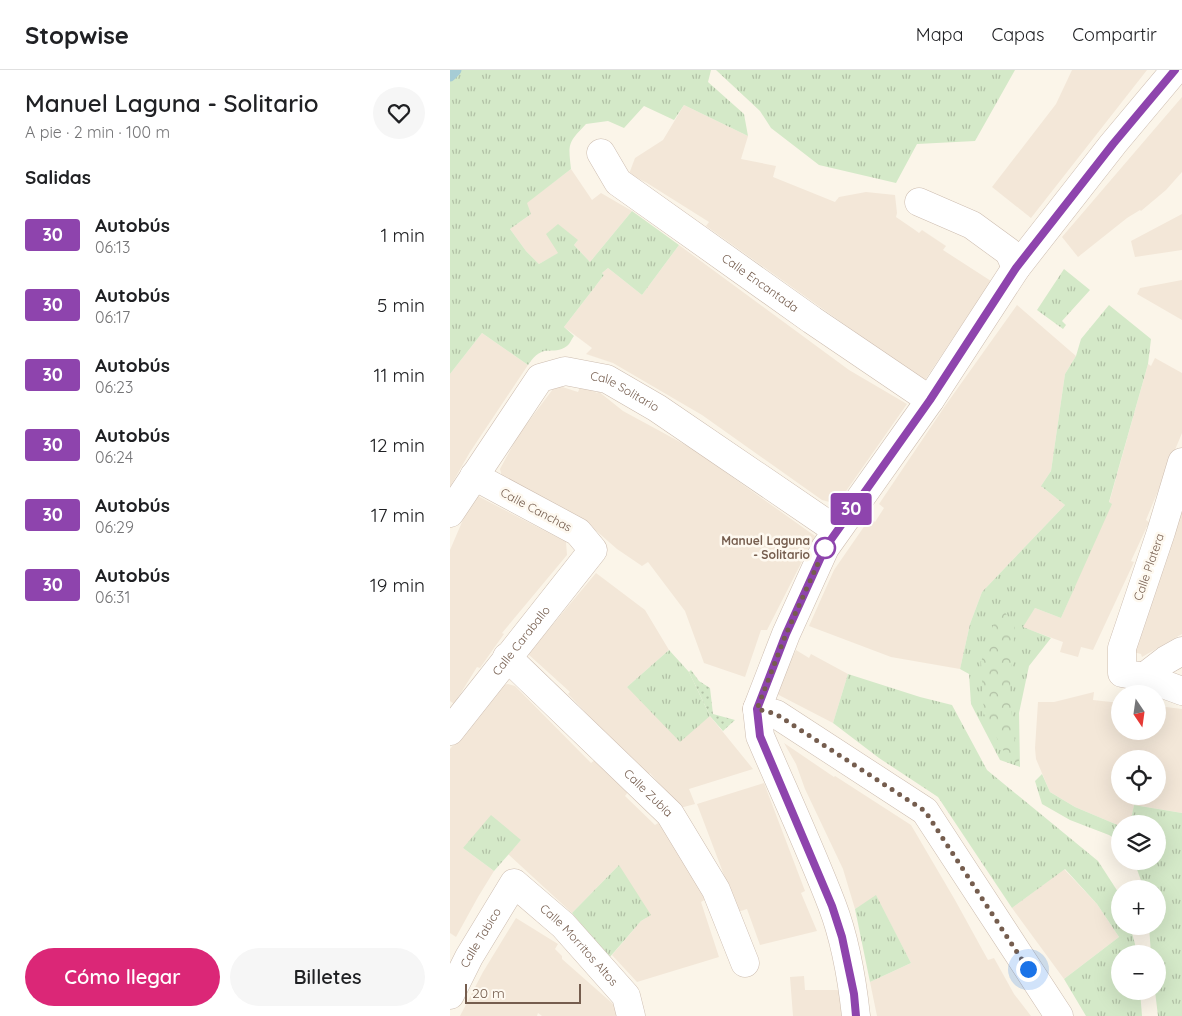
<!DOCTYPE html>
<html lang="es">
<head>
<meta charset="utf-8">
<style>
  body { margin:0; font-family:Quicksand,sans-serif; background:#f6f6f6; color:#202124; height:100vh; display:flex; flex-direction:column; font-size:19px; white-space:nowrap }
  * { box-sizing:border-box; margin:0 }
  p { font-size:16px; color:#757577 }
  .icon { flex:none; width:28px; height:28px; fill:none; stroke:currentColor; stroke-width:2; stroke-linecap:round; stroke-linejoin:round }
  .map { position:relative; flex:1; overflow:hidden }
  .panel { display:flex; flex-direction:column; background:#fff; width:450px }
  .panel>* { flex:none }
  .badge { padding:0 10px; border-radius:4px; font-size:18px; line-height:32px }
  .needle { width:32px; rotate:167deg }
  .buttons { position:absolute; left:661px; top:615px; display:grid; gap:10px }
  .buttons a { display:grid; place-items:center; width:55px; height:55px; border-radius:50%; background:#fff; box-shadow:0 5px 20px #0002; font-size:25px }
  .scale { position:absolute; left:15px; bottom:12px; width:116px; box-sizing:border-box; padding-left:5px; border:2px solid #755d4e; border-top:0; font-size:14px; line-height:18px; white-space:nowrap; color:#755d4e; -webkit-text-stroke:4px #fef9f0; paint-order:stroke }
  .you { position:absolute; width:25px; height:25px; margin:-12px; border:4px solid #fff; border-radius:50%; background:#1a73e8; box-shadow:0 0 0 8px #1a73e833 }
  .map>.badge { position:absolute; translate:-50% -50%; box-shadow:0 0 0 2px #fff }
  h2 { padding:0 25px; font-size:19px; line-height:45px }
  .round { display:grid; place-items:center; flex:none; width:52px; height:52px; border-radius:26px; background:#f6f6f6 }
  .summary { display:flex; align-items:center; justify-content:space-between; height:85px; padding:0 25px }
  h1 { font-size:24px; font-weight:600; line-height:38px }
  .action { display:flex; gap:10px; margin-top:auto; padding:10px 25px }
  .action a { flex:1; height:58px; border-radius:30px; background:#db2777; color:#fff; font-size:20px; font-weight:600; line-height:58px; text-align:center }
  .action a+a { background:#f6f6f6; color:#202124 }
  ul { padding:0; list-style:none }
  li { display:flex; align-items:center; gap:15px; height:70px; padding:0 25px }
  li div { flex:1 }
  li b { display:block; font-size:19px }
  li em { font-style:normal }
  li .badge { min-width:55px; font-weight:700; text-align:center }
  header { display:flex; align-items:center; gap:30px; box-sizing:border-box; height:70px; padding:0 25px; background:#fff; border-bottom:1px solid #e0e0e0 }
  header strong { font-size:24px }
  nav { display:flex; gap:28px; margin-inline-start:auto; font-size:18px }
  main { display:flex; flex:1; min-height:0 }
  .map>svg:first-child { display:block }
  .residential { fill:#f3e7d8; fill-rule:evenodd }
  .grass { fill:url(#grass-tufts) }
  .forest { fill:url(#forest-crowns) }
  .garden { fill:url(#garden-dots) }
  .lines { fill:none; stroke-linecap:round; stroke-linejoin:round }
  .stream { stroke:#a6ccd5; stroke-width:11 }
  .minor-casing { stroke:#cdbdb0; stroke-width:29 }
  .minor { stroke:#fff; stroke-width:28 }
  .line-casing { stroke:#fff; stroke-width:11 }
  .line { stroke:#8e44ad; stroke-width:8 }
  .walk { stroke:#755d4e; stroke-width:5; stroke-dasharray:0 9 }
  .stop-dot { fill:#fff; stroke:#8e44ad; stroke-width:2.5 }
  .labels { text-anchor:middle; stroke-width:5; stroke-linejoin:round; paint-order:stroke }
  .street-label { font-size:12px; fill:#755d4e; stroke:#fef9f0 }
  .stop-label { font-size:12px; font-weight:bold; fill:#755d4e; stroke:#fef9f0; text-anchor:end }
</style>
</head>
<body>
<header>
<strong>Stopwise</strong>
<nav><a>Mapa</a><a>Capas</a><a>Compartir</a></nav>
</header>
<main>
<section class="panel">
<div class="summary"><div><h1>Manuel Laguna - Solitario</h1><p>A pie · 2 min · 100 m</p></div><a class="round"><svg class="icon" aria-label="heart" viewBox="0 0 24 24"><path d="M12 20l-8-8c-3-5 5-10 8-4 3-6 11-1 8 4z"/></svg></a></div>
<h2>Salidas</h2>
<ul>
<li><span class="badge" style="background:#8e44ad;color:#fff">30</span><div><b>Autobús</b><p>06:13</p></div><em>1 min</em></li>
<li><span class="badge" style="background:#8e44ad;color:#fff">30</span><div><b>Autobús</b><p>06:17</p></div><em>5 min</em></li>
<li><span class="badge" style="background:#8e44ad;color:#fff">30</span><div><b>Autobús</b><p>06:23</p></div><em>11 min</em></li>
<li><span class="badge" style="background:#8e44ad;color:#fff">30</span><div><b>Autobús</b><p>06:24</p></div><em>12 min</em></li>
<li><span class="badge" style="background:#8e44ad;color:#fff">30</span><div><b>Autobús</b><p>06:29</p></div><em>17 min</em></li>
<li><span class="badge" style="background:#8e44ad;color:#fff">30</span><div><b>Autobús</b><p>06:31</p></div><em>19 min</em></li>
</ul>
<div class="action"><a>Cómo llegar</a><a>Billetes</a></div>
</section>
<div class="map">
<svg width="732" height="946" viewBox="0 0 732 946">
  <defs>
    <pattern id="grass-tufts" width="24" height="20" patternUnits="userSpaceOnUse" patternTransform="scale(1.25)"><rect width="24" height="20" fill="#d4e9c8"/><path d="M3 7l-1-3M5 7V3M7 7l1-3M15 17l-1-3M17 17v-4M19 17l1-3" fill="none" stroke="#b1c0a5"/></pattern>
    <pattern id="forest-crowns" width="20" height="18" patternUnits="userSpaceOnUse" patternTransform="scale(1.25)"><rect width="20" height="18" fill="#d4e9c8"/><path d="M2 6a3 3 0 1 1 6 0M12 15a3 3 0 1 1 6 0" fill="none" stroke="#b1c0a5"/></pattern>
    <pattern id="garden-dots" width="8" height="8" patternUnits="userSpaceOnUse" patternTransform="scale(1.25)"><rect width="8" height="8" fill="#d4e9c8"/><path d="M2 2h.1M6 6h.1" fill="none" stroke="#b1c0a5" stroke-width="1.8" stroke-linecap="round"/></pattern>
  </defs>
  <rect width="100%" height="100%" fill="#fbf5e9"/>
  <!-- residential -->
  <path class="residential" d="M622 0H697L581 148 542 117 606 34Z
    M732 27V102L716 120 691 141 690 140 677 148 628 187 612 167Z
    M234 35 298 66 291 89 326 96 323 107 385 132 389 127 416 122 445 125 447 143 446 147 465 160 469 163 472 160 496 176 493 180 541 211 475 310 429 279 256 156 259 152 197 113 179 104 185 88 213 70Z
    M121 99 142 130 151 123 182 141 140 192 124 175 128 170 109 183 89 194 76 181 60 159 81 144 76 133Z
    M732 144V180L685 187 681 171Z
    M229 175 399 300 457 334 387 434 372 430 252 345 163 293 136 284 142 278 114 257 154 205 152 203 158 198 192 225Z
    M732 210V250L687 224 690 218Z
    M567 235 626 286 615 304 601 401 591 416 615 435 532 522 520 554 510 599 441 587 359 556 384 500 420 448 425 452 434 438 429 434 495 336Z
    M32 263 78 295 20 382 0 417V304Z
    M705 288 732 303V363L696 450 699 452 681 491 684 492 643 580 631 577 628 587 610 582 613 572 572 557 585 538 611 548 661 433H659L698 294 701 296Z
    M106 315 128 322 131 315 147 323 148 321 173 341 243 379 365 466 317 560H311L295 607 254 593 235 541 198 492 192 496 167 479 143 458 100 437 52 407 50 399 69 364Z
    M24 424 116 472 117 485 52 563 54 564 44 578 30 598 27 597 4 634 0 631V480Z
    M732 425V564L692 587 691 584 683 582Z
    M146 503 195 540 219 580 177 617 247 656 260 646 303 699 239 719 245 734 230 738 200 703 197 706 118 624 120 622 78 584Z
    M346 580 359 588 361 584 398 604 383 653 325 623Z
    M58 614 65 616 141 693 145 690 178 722 175 726 205 755 211 751 259 827 251 832 269 887 187 912 162 885 191 851 196 848 169 795 122 843 58 784 71 770 13 778 44 801 28 827 6 867 0 863V679L52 615Z
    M644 622 643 630 670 633V661H708V636L732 639V743L684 735 680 754H670V756L625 737 600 722 586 689 585 678 588 632H604ZM670 689H708V726H670Z
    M334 673 384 707 385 706 461 755 505 830 538 890 544 888 564 924 581 946H427L420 912 461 893 426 826 405 839 393 799 355 719 346 694Z
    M314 713 355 821 351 823 367 861 310 875 297 839 288 842 247 734Z
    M614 799 647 834 669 867 614 909 562 838Z
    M66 848 108 874 105 879 112 886V889L171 941 167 946H92L88 943 87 946H10L33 902Z
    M354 906 355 920H389L392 946H343L340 907Z"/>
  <!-- grass -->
  <path class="grass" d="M0 0H261L258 12 294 44 298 66 234 35 224 50 194 36 174 58 158 51 136 54C118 73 118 73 121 99L77 133 81 144 60 159 76 181 89 194 108 183 96 164 108 154 128 170 124 175 140 192 182 141 229 175 192 225 158 198 152 203 154 205 114 257 124 266C122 268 120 274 117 276 102 287 94 271 78 295L32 263 0 304Z
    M266 0H565L525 71 467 74 446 113 369 95 321 58 310 41Z
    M614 199 640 220 612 251 616 255 613 259 587 240Z
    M659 235 701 269 698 294 659 432 662 434 611 548 585 538 573 557 601 568 579 596 569 643 570 697 550 690 521 634 519 604 510 599 520 554 532 522 615 435 591 416 601 401 615 304 626 286 631 269Z
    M219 580 239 602 260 646 230 672 177 617Z
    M398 604 470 627 502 635 537 700 648 791 670 825V856H680L685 874 686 884H670V921H690L692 946H636L614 909 669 867 647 834 615 799 562 838 488 727 429 688 383 653Z
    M592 704 600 722 625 737 670 756V772L659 765 620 750 592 734 585 711Z
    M684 735 732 743V946H708L705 921H708V884H701L699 856H708V819H694L684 791H708V754H680Z
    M41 745 71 770 44 801 13 778Z
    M169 795 201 845 191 851 159 888 122 843Z
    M426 825 461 893 420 912 405 839Z"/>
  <!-- forest -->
  <path class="forest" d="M550 535 565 557 560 617 563 661 570 695 557 687 534 644 531 592Z"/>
  <!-- garden -->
  <path class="garden" d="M241 600 249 611 260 618 263 644 285 650 273 661 260 646 239 602Z"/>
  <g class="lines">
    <!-- stream -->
    <path class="stream" d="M0 6 6 0"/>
    <!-- minor casing -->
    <g class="minor-casing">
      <g id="minor">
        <path id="s1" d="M151 83 168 112 362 250 480 330"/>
        <path d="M469 132 522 155 559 182 566 198"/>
        <path d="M732 392 711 462 672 578V603L694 607 732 621"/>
        <path id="s2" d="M0 443 90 308 115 301 157 309 207 338 386 460"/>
        <path id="s3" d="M57 587 220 744 266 820 295 893"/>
        <path d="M694 607 716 590 732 581"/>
        <path d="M307 639 326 644 475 741 609 946"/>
        <path id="s4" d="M0 661 143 480 128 462 24 406"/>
        <path id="s5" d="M0 925 19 887 64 813 113 855 176 926 181 946"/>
        <path d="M406 946C402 909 395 869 382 835 360 778 334 722 310 666L307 639 336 564 375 478 480 330 566 198 663 74 725 0"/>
      </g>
    </g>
    <!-- minor -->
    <use href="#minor" class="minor"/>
  </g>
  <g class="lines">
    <!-- line casing -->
    <g class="line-casing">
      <path id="line" d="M406 946 404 924 392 867 382 836 310 666 307 639 336 564 375 478 480 330 566 198 663 74 725 0"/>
    </g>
    <!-- line -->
    <use href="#line" class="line"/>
    <!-- walk -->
    <path class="walk" d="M375 478 336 564 307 639 326 644 475 741 578 899"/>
  </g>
  <!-- markers -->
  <circle class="stop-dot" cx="375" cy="478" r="10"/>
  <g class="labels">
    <!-- street labels -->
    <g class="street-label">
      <text dy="4" stroke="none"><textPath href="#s1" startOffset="208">Calle Encantada</textPath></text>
      <text dy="4" stroke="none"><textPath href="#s2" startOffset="252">Calle Solitario</textPath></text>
      <text transform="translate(86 440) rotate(28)" y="4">Calle Canchas</text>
      <text transform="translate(699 497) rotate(-71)" y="4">Calle Platera</text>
      <text dy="4" stroke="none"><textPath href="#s4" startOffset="115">Calle Caraballo</textPath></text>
      <text dy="4" stroke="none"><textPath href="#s3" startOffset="196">Calle Zubía</textPath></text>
      <text dy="4" stroke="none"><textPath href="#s5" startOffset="65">Calle Tabico</textPath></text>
      <text dy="4" stroke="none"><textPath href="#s5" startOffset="219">Calle Morritos Altos</textPath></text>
    </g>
    <!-- stop labels -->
    <g class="stop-label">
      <text x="360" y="475">Manuel Laguna<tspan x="360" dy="14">- Solitario</tspan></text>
    </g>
  </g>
</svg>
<div class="buttons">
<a><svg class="needle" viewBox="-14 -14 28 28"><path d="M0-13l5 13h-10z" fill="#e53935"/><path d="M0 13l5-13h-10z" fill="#757577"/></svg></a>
<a><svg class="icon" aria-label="locate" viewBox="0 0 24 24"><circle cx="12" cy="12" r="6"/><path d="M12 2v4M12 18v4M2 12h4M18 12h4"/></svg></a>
<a><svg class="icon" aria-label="layers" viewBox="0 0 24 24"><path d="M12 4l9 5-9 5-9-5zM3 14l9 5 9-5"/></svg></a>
<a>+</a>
<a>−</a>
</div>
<div class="scale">20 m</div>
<div class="you" style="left:578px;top:899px"></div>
<b class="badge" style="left:401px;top:439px;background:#8e44ad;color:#fff">30</b>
</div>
</main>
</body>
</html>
